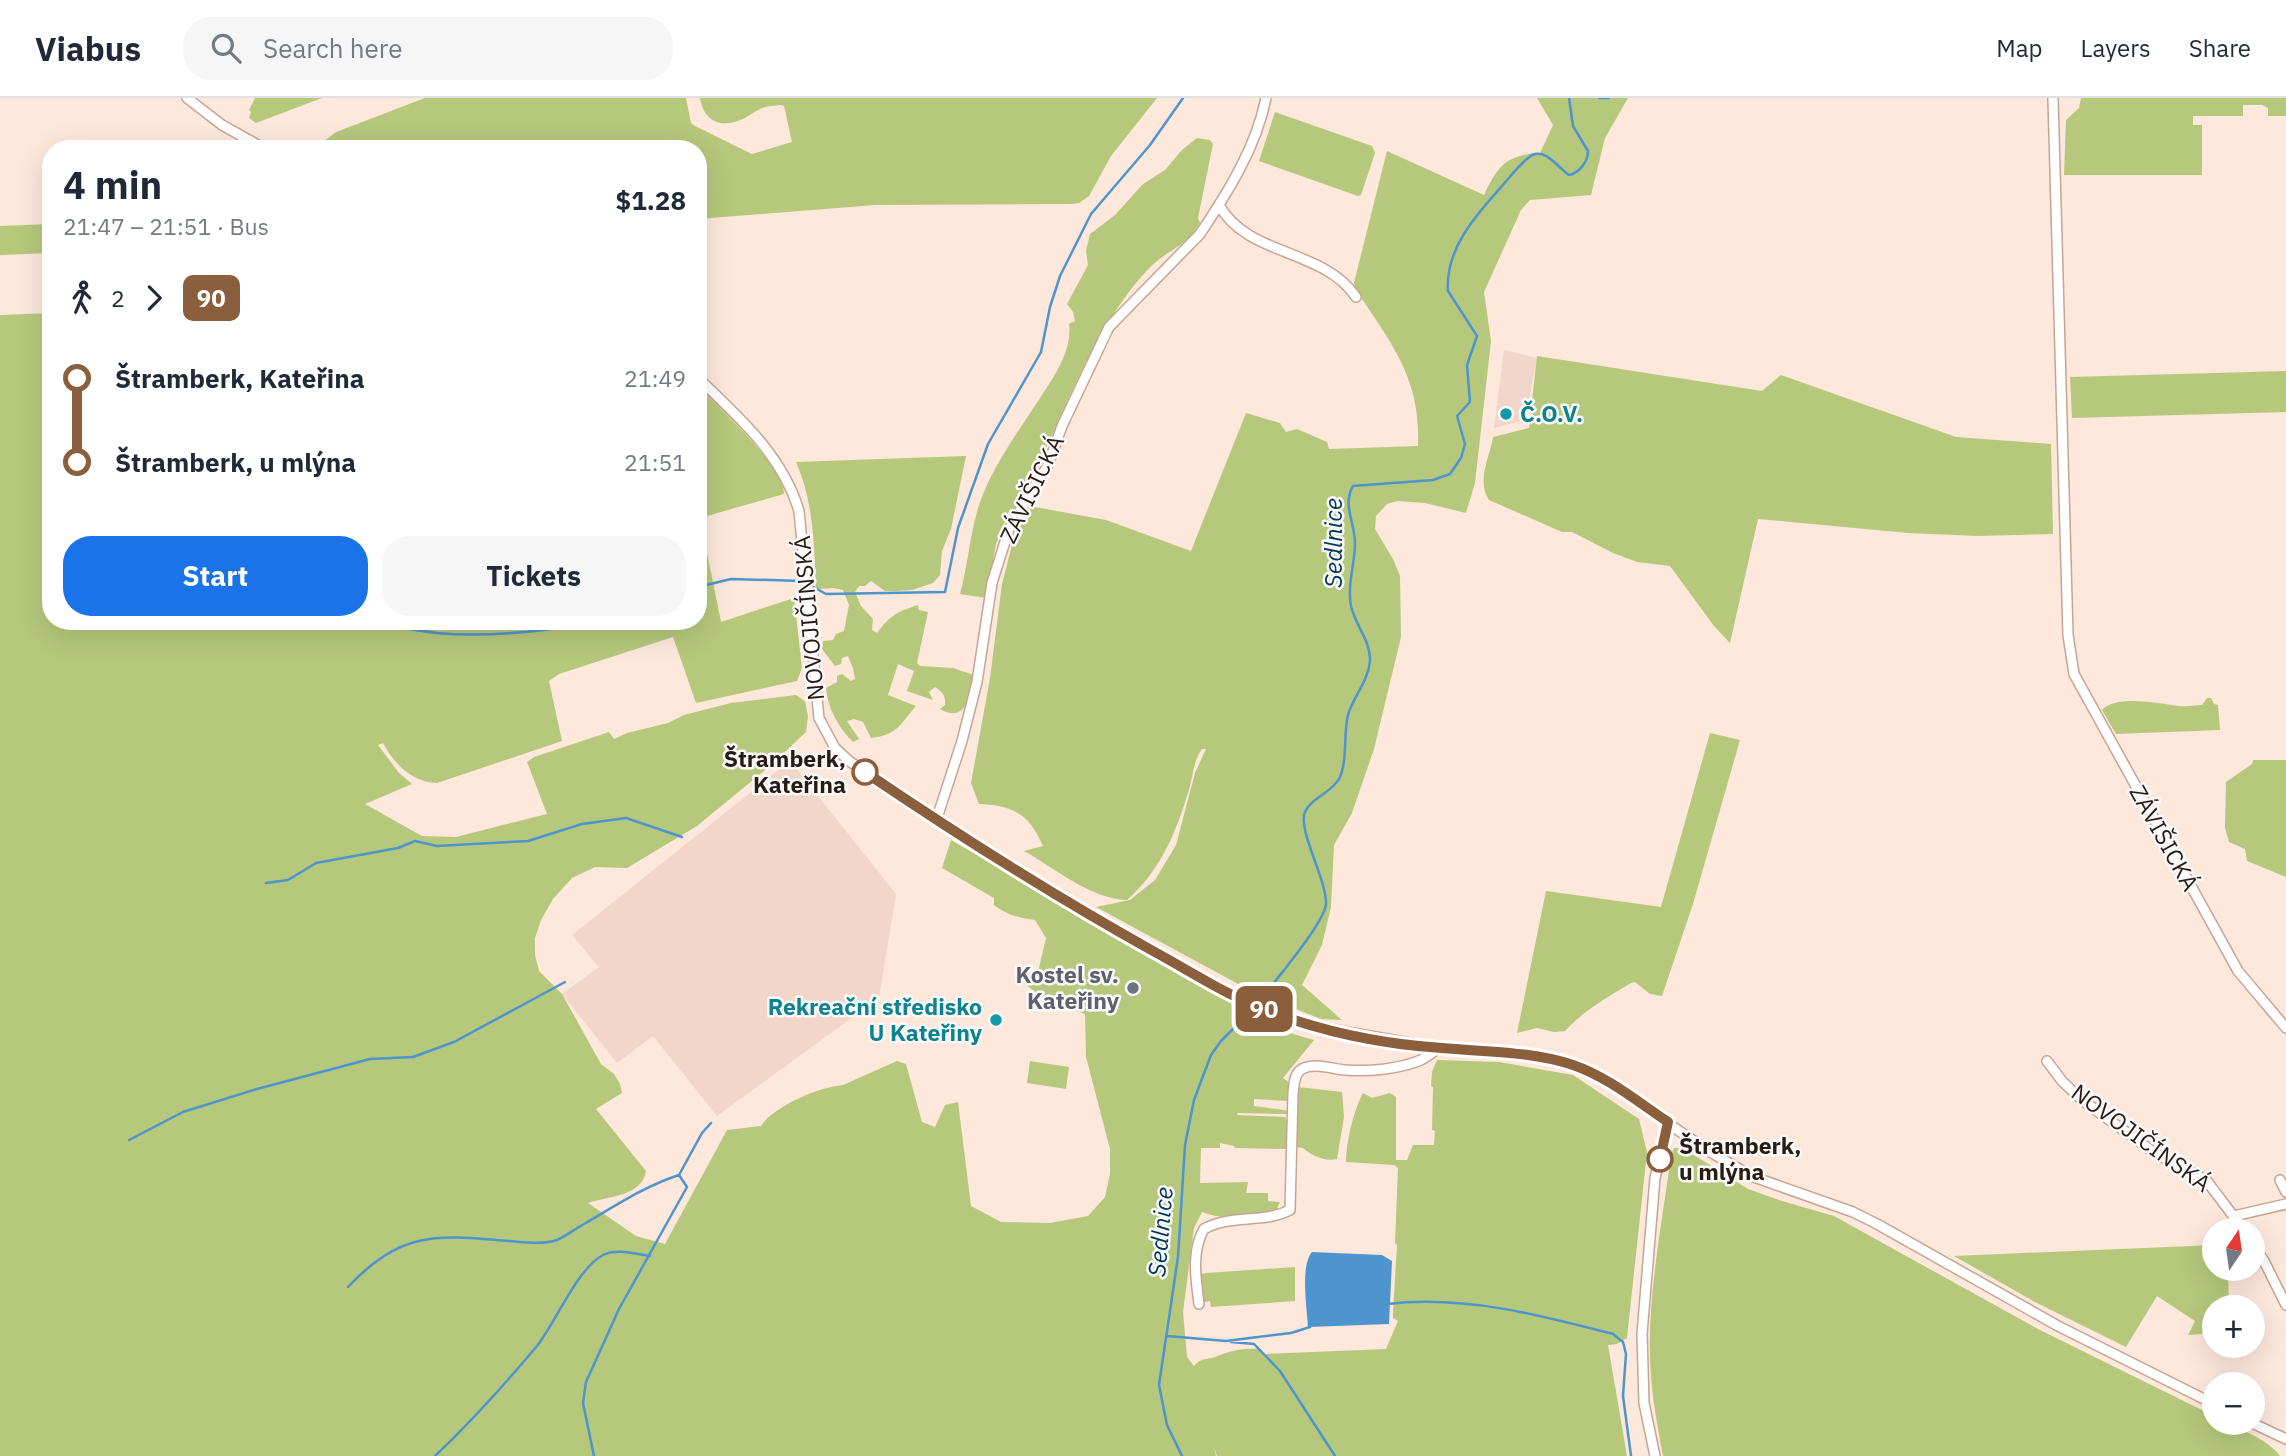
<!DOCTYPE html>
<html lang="en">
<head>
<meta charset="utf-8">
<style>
  body { margin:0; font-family:"IBM Plex Sans",sans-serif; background:#f6f6f7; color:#1f2937; height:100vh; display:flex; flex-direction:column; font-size:26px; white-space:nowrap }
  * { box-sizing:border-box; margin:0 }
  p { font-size:23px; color:#747a83 }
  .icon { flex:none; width:38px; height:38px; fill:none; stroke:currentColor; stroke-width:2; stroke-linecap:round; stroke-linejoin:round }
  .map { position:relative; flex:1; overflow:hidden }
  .panel { position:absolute; left:42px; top:42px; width:665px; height:490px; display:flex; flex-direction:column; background:#fff; border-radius:28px; box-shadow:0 7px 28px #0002 }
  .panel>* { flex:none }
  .badge { padding:0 14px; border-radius:10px; font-size:24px; line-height:46px }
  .needle { width:46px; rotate:13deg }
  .controls { position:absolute; left:2202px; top:1120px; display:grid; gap:14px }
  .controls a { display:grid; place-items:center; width:63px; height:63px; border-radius:50%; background:#fff; box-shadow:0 7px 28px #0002; font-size:35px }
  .map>.badge { position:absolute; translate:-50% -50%; box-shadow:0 0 0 4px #fff }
  .legs { display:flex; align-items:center; gap:10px; height:77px; padding:0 21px; font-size:23px }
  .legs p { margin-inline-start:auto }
  .headline { display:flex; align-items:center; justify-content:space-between; height:119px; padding:0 21px }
  h1 { font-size:38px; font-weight:700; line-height:52px }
  .primary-button { display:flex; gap:14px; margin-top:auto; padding:14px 21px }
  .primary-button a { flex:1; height:80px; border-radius:28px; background:#1a73e8; color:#fff; font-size:28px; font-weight:700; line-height:80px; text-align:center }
  .primary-button a+a { background:#f6f6f7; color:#1f2937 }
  ul { padding:0 21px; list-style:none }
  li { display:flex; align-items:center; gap:24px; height:84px; font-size:26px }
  li i { display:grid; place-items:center; width:10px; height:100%; margin:0 9px; background:currentColor }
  li i::after { content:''; width:18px; height:18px; margin:-9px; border:5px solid; border-radius:50%; background:#fff }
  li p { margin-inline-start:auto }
  li:first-child i { background:linear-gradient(#0000 50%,currentColor 0) }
  li:last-child i { background:linear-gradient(currentColor 50%,#0000 0) }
  header { display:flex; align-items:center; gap:42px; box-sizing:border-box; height:98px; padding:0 35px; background:#fff; border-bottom:2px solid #e0e1e3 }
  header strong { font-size:33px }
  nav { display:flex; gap:38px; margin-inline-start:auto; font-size:24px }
  .search { width:490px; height:63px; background:#f6f6f7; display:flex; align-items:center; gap:18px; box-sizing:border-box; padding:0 24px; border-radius:28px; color:#747a83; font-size:26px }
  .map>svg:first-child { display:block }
  .built { fill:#f2d6c9 }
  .green { fill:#b6c87c }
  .water { fill:#4e94cd }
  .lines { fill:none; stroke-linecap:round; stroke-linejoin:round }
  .stream { stroke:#4e94cd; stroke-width:2.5 }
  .minor-casing { stroke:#c8a492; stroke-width:12 }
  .minor { stroke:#fff; stroke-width:9 }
  .line-1-casing { stroke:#fff; stroke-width:16 }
  .line-1 { stroke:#8b5e3c; stroke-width:10 }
  .culture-dot { fill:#0f9aa8; stroke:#f9f9f9; stroke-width:2.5 }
  .stop-1-dot { fill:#fff; stroke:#8b5e3c; stroke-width:3.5 }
  .worship-dot { fill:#6b7280; stroke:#f9f9f9; stroke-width:2.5 }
  .labels { text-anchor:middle; stroke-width:5; stroke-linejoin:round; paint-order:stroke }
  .culture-label { font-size:23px; font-weight:bold; fill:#0d838f; stroke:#f9f9f9; text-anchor:start }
  .street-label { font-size:23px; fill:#281b14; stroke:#f9f9f9 }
  .stop-label { font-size:23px; font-weight:bold; fill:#281b14; stroke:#f9f9f9; text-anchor:end }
  .worship-label { font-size:23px; font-weight:bold; fill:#5b616d; stroke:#f9f9f9; text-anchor:end }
  .water-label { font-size:24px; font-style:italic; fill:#00365c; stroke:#f9f9f9 }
</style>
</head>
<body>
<header>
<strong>Viabus</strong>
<div class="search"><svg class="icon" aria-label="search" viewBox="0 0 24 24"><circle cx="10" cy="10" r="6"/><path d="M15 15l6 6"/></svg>Search here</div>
<nav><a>Map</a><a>Layers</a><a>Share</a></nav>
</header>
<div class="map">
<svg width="2286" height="1358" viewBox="0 0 2286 1358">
  <rect width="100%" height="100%" fill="#fee7db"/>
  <!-- built -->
  <path class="built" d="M1504 252 1537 260 1525 322 1494 330Z
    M790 663 896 796 879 900 717 1018 653 938 617 965 562 896 599 869 572 837Z"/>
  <!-- green -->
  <path class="green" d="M255 0H322L256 25 249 20 251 14 249 12Z
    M425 0H686L691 25 695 28 752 56 792 44 784 8 781 7C774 8 766 8 760 11 754 14 750 17 745 20 723 31 704 25 700 0H1157L1111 58 1089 98 1079 105 1071 106 875 107 698 121V51H314L336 34Z
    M1537 0H1628L1605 40 1591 97 1530 102 1521 112 1484 194 1491 243 1475 385 1466 415 1425 405 1398 403 1387 406 1376 418 1375 431 1393 461 1400 478 1401 539 1374 651 1352 715 1334 747 1331 809 1322 847 1302 887 1342 922 1321 921 1253 894 1096 809 1130 802 1155 782 1176 747 1195 675 1206 651H1202C1192 665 1193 682 1187 698 1175 737 1159 774 1127 802 1090 801 1055 770 1024 753L1043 748C1030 717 1013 707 979 706L971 685 990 580 1002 486 1014 439 1031 410 1035 409 1106 422 1191 453 1246 315 1280 325 1286 334 1297 331 1327 344 1329 351 1418 348C1421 280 1391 245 1356 192L1354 185 1387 53 1484 97C1498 68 1506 57 1540 55L1553 27Z
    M2081 0H2286V18H2268V10L2262 7H2243V18H2193V27H2202V77H2064L2066 22 2079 10Z
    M1275 14 1372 48 1375 55 1361 97 1358 98 1259 63Z
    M1197 40 1210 42 1213 46 1198 120 1200 125C1187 147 1176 148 1157 163 1144 174 1129 193 1119 208 1075 271 1053 347 1014 412L1009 413 996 446 986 500 960 496C968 467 970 435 979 407 994 363 1025 325 1049 286 1060 269 1072 247 1069 226L1075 223 1073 214 1067 206 1088 167 1086 153 1090 136 1115 117 1143 86 1165 72 1182 52Z
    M51 126V155L0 157V128Z
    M51 215V523H698V288C718 308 785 370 784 396L700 420 721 524 794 500 802 570 797 583 696 605 673 539 559 576 549 583 562 643 437 685C412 684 395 667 383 645L378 647 399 675 412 686 365 706 422 738 456 739 547 716 527 664 534 659 609 634 614 641 627 635 668 625 684 617 731 605 796 597 805 603 808 618 806 634 770 668 697 728 627 770 595 769 572 780 553 801 541 822 535 840V857L539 873 562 896 601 966 614 976 620 986 622 995 596 1011 646 1073C642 1099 607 1098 588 1105L636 1138 665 1146 727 1032 761 1028C774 1008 819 989 843 987L897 963 906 966 922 1024 935 1029 945 1007 958 1004 971 1108 1001 1124 1050 1125 1088 1118 1105 1099 1110 1076V1051L1086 959 1085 916 1043 900 1021 883 1039 870 1046 840 1035 822C1020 820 1006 817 994 807V800L942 770 951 742 1207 892 1293 936 1314 942 1283 980 1290 985 1289 1003 1254 1001V1008L1284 1012 1288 1013V1016L1237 1015 1238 1017 1285 1019 1288 1025 1287 1051 1235 1050 1234 1048 1220 1045V1050H1201L1200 1085 1248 1084 1246 1095H1268V1103L1280 1104 1277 1110 1279 1114C1250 1119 1230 1124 1202 1114L1194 1130 1183 1214 1187 1259 1194 1268C1200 1260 1205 1262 1215 1259 1232 1252 1242 1250 1261 1251L1264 1256 1386 1251 1398 1223 1393 1220V1214L1397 1147 1395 1145 1398 1070 1394 1067 1346 1064C1346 1045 1354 1011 1363 995L1372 1000 1390 995 1396 999V1062H1407L1413 1047H1434L1435 1033 1432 1032 1433 989 1431 988 1432 974 1437 962 1499 964 1573 977 1639 1021 1647 1054 1627 1240 1617 1246 1608 1247 1627 1358H1217L1214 1349 1216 1358H0V217Z
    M1537 258 1762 293 1781 277 1956 339 2051 346 2053 436 1978 438 1908 435 1758 421 1730 545 1714 528 1670 468 1637 464 1613 455 1572 434H1562L1489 402C1477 384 1488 363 1492 344L1493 339 1529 330Z
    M2286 273V314L2072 320 2070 279Z
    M966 358 951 431 942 453 940 477 933 485 912 492 897 493H885L871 483 865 488H859L855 494 861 508 873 521 872 532 877 535C891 517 896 514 918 507L919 512 928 514 917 565 920 568 953 570 974 577C970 595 967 627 940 611L945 607C946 598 942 593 935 589L929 594 933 602 907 593 914 573 898 566 888 597 916 608C900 626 898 637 871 640L863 624 854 621 847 623 859 641 853 644C838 629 828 611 826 590L837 584V578L842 576 851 583 855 581 853 570 848 558 842 560 841 566 835 568 822 551 823 543 833 542 836 536 844 533 849 507 843 492 834 490 816 491C814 447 814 405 796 364Z
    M2207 600H2211L2214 606 2218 607 2220 632 2116 636 2102 612C2117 596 2160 606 2179 608 2186 609 2195 607 2202 607Z
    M1710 635 1740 642 1693 806 1662 898 1650 896 1635 884 1631 885C1608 899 1584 912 1565 933L1554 934 1537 930 1517 935 1546 793 1661 809Z
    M2253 662H2286V779L2247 763 2245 751 2229 744 2225 730 2226 684 2252 666Z
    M1030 963 1069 969 1066 991 1027 985Z
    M1298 989 1342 994 1344 1019 1337 1061C1325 1064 1312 1058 1303 1050L1296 1049Z
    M1674 1050H1678L1694 1057 1748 1091 1782 1103 1834 1118 2038 1231 2214 1318V1325C2232 1325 2271 1343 2280 1358H1663C1658 1331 1653 1305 1651 1278 1645 1207 1662 1128 1671 1057Z
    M2214 1147V1171L2228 1172 2229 1209H2214V1228L2205 1229 2202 1236 2188 1237 2195 1223 2157 1198 2126 1249 2035 1204 1954 1158Z
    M1295 1169V1203L1211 1209 1210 1203 1204 1204 1199 1194V1177L1206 1175Z"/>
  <!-- water -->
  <path class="water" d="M1312 1154 1382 1157 1392 1163 1389 1226 1308 1229C1307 1210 1300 1168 1312 1154Z"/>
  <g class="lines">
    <!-- stream -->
    <path class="stream" d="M1599 0H1609
      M808 486 826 496 945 494 958 430 988 346 1041 254 1050 209 1060 178 1091 116 1150 47 1183 0
      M698 489 731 481 802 483
      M350 523C380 524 408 532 437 535 494 540 550 532 606 523
      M266 785 288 782 316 765 398 750 415 743 437 748 528 743 582 726 626 720 682 739
      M1270 890C1282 874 1325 823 1326 806 1327 782 1297 731 1305 714 1311 700 1331 695 1339 681 1348 663 1343 637 1348 617 1353 599 1368 584 1370 563 1371 543 1355 527 1351 508 1347 486 1355 466 1355 445 1355 425 1342 407 1353 388L1433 382 1450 376 1461 360 1465 346 1457 318 1470 304 1467 267 1477 238 1448 193C1445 151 1476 117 1502 88 1511 78 1520 65 1532 57 1547 51 1557 69 1569 77 1579 75 1588 64 1588 53L1573 28 1569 0
      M129 1042 183 1014 257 991 370 961 413 959 454 944 565 884
      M348 1189C402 1132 436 1137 509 1143 524 1144 542 1147 557 1142 566 1138 575 1131 584 1126 615 1108 645 1088 679 1077L702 1035 711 1025
      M1387 1206C1464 1197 1540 1217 1613 1236L1623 1244 1626 1256 1623 1298 1631 1358
      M1167 1238 1226 1243 1291 1235 1310 1229
      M1231 1244 1254 1246 1280 1273 1335 1358
      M435 1358C471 1324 505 1286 537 1248 556 1224 577 1171 603 1157 617 1150 635 1156 650 1158
      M594 1358 583 1305 586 1284 619 1211 687 1089 679 1077
      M1182 1358 1167 1327 1159 1287 1178 1159 1185 1047 1194 1002 1211 957 1221 943 1241 923"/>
    <!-- minor casing -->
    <g class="minor-casing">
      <path id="minor" d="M187 0 222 27 265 51
        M2053 0 2068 537 2074 576 2238 873 2286 930
        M1219 107C1248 159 1323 150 1356 199
        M698 280C739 319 783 358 799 413L819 620 835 650 849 663 913 706 1081 813 1248 904 1310 926 1347 934 1439 950 1544 960 1571 967 1600 979 1707 1052 1751 1078 1853 1114 1877 1126 2058 1228 2214 1306
        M937 720 962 643 977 584 992 485 1009 431 1048 367 1062 328 1109 229 1200 136C1228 94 1256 50 1266 0
        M2047 963 2062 983 2082 1002 2156 1056 2206 1082 2244 1132
        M2280 1082 2286 1094
        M2234 1118 2286 1106
        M2252 1145 2264 1163 2286 1207
        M1199 1206C1196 1182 1191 1153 1204 1131 1230 1116 1263 1126 1290 1112L1293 995C1294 987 1294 975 1302 971 1314 964 1333 971 1345 972 1369 974 1399 971 1421 962 1427 959 1433 954 1439 950
        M2252 1325 2286 1341
        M1655 1358 1644 1305 1642 1236 1655 1080 1668 1025"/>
    </g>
    <!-- minor -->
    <use href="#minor" class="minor"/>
  </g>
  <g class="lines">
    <!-- line-1 casing -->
    <g class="line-1-casing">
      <path id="line-1" d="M865 674C958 737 1054 798 1153 853 1190 873 1226 897 1266 912 1320 933 1383 946 1442 950 1485 954 1531 953 1573 967 1608 979 1638 1004 1668 1024L1660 1061"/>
    </g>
    <!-- line-1 -->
    <use href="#line-1" class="line-1"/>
  </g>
  <!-- markers -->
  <g class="culture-dot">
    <circle cx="1506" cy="316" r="7"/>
    <circle cx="996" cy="922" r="7"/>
  </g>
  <g class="stop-1-dot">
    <circle cx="865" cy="674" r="12"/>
    <circle cx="1660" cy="1061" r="12"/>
  </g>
  <circle class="worship-dot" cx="1133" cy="890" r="7"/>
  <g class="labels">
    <!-- culture labels -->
    <g class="culture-label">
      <text x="1520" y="324">Č.O.V.</text>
      <text x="982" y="917" text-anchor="end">Rekreační středisko<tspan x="982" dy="26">U Kateřiny</tspan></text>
    </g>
    <!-- street labels -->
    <g class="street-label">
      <text transform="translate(1032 391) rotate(-64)" y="8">ZÁVIŠICKÁ</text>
      <text transform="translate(809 520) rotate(-95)" y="8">NOVOJIČÍNSKÁ</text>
      <text transform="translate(2164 740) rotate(61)" y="8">ZÁVIŠICKÁ</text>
      <text transform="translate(2141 1040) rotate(36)" y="8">NOVOJIČÍNSKÁ</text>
    </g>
    <!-- stop labels -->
    <g class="stop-label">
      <text x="846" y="669">Štramberk,<tspan x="846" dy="26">Kateřina</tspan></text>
      <text x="1679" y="1056" text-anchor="start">Štramberk,<tspan x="1679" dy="26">u mlýna</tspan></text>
    </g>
    <!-- worship labels -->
    <g class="worship-label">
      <text x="1119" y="885">Kostel sv.<tspan x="1119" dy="26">Kateřiny</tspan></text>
    </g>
    <!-- water labels -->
    <g class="water-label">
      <text transform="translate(1334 445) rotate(-90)" y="8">Sedlnice</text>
      <text transform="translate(1161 1134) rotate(-85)" y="8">Sedlnice</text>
    </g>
  </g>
</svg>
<div class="controls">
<a><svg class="needle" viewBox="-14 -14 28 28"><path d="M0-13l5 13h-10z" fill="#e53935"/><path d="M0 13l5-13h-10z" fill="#747a83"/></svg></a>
<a>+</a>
<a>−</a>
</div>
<b class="badge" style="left:1264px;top:911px;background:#8b5e3c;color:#fff">90</b>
<section class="panel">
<div class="headline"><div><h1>4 min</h1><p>21:47 – 21:51 · Bus</p></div><b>$1.28</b></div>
<div class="legs"><svg class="icon" aria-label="walk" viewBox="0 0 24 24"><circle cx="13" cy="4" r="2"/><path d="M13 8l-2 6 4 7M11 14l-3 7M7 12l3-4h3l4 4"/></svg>2<svg class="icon" aria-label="forward" viewBox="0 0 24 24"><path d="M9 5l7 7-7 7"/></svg><b class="badge" style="background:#8b5e3c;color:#fff">90</b></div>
<ul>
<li><i style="color:#8b5e3c"></i><b>Štramberk, Kateřina</b><p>21:49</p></li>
<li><i style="color:#8b5e3c"></i><b>Štramberk, u mlýna</b><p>21:51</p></li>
</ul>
<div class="primary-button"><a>Start</a><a>Tickets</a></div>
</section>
</div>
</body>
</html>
